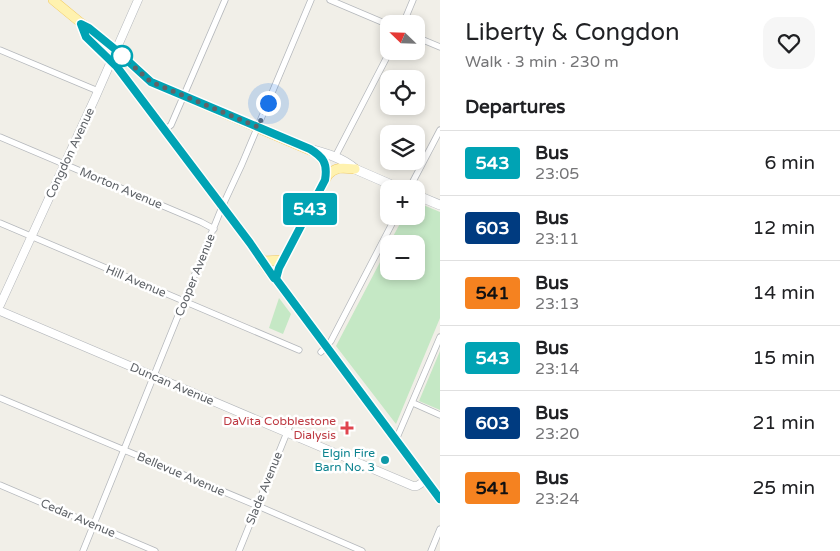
<!DOCTYPE html>
<html lang="en">
<head>
<meta charset="utf-8">
<style>
  body { margin:0; font-family:"Varela Round",sans-serif; background:#f6f6f6; color:#202124; height:100vh; display:flex; flex-direction:column; font-size:19px; white-space:nowrap }
  * { box-sizing:border-box; margin:0 }
  p { font-size:16px; color:#757577 }
  .icon { flex:none; width:28px; height:28px; fill:none; stroke:currentColor; stroke-width:2; stroke-linecap:round; stroke-linejoin:round }
  .map { position:relative; flex:1; overflow:hidden }
  .sheet { display:flex; flex-direction:column; background:#fff; width:400px }
  .sheet>* { flex:none }
  .badge { padding:0 10px; border-radius:4px; font-size:18px; line-height:32px }
  .needle { width:32px; rotate:293deg }
  .controls { position:absolute; left:380px; top:15px; display:grid; gap:10px }
  .controls a { display:grid; place-items:center; width:45px; height:45px; border-radius:10px; background:#fff; box-shadow:0 2px 8px #0003; font-size:25px }
  .you { position:absolute; width:25px; height:25px; margin:-12px; border:4px solid #fff; border-radius:50%; background:#1a73e8; box-shadow:0 0 0 8px #1a73e833 }
  .map>.badge { position:absolute; translate:-50% -50%; box-shadow:0 0 0 2px #fff }
  h2 { padding:0 25px; font-size:19px; line-height:45px }
  .round { display:grid; place-items:center; flex:none; width:52px; height:52px; border-radius:15px; background:#f6f6f6 }
  .overview { display:flex; align-items:center; justify-content:space-between; height:85px; padding:0 25px }
  h1 { font-size:24px; font-weight:600; line-height:38px }
  ul { padding:0; list-style:none }
  li { display:flex; align-items:center; gap:15px; height:65px; padding:0 25px; border-top:1px solid #e0e0e0 }
  li div { flex:1 }
  li b { display:block; font-size:19px }
  li em { font-style:normal }
  li .badge { min-width:55px; font-weight:700; text-align:center }
  main { display:flex; flex:1; min-height:0 }
  .map>svg:first-child { display:block }
  .green { fill:#c5e8c5 }
  .lines { fill:none; stroke-linecap:round; stroke-linejoin:round }
  .minor-casing { stroke:#b5b8bc; stroke-width:7 }
  .tertiary-casing { stroke:#b5b8bc; stroke-width:9 }
  .secondary-casing { stroke:#b6babf; stroke-width:10 }
  .primary-casing { stroke:#f2c960; stroke-width:10 }
  .minor { stroke:#fff; stroke-width:5.5 }
  .tertiary { stroke:#fff; stroke-width:8 }
  .secondary { stroke:#fff; stroke-width:9 }
  .primary { stroke:#fff2af; stroke-width:9 }
  .line-casing { stroke:#fff; stroke-width:11 }
  .line { stroke:#00a3b4; stroke-width:8 }
  .walk { stroke:#5f6368; stroke-width:5; stroke-dasharray:0 9 }
  .stop-dot { fill:#fff; stroke:#00a3b4; stroke-width:2.5 }
  .health-dot { fill:#e0444e; stroke:#fff; stroke-width:2 }
  .culture-dot { fill:#0f9aa8; stroke:#fff; stroke-width:2 }
  .labels { text-anchor:middle; stroke-width:5; stroke-linejoin:round; paint-order:stroke }
  .street-label { font-size:12px; fill:#5f6368; stroke:#fff }
  .health-label { font-size:12px; fill:#be3a42; stroke:#fff; text-anchor:end }
  .culture-label { font-size:12px; fill:#0d838f; stroke:#fff; text-anchor:end }
</style>
</head>
<body>
<main>
<div class="map">
<svg width="440" height="551" viewBox="0 0 440 551">
  <rect width="100%" height="100%" fill="#f1efe8"/>
  <!-- green -->
  <path class="green" d="M416 202 440 212V318L396 424 336 346 389 245V271H416V244H389L404 216H416Z
    M279 298 291 314 283 334 269 328Z
    M440 351V410L419 401Z"/>
  <g class="lines">
    <!-- minor casing -->
    <g class="minor-casing">
      <path id="minor" d="M330 0 389 25
        M403 24 413 0
        M416 37 440 47
        M0 50 98 91
        M165 130 171 125 225 0
        M0 137 201 222 214 229
        M335 157 390 51
        M409 189 440 130
        M0 223 299 350
        M321 352 331 341 396 216
        M0 398 258 506 362 551
        M413 403 440 415
        M396 440 440 337
        M0 485 155 551
        M83 551 222 207 242 164 311 0
        M239 551 290 425
        M431 551 440 529"/>
    </g>
    <!-- tertiary casing -->
    <g class="tertiary-casing">
      <path id="tertiary" d="M0 305 95 98 138 0
        M0 311 413 486H417L426 480"/>
    </g>
    <!-- secondary casing -->
    <g class="secondary-casing">
      <path id="secondary" d="M310 149C325 153 343 158 355 169L401 189
        M416 195 440 205"/>
    </g>
    <!-- primary casing -->
    <g class="primary-casing">
      <path id="primary" d="M53 0 81 23 89 28 116 50 151 82 314 152C325 160 327 166 325 180
        M81 23 86 37 117 67 250 243 263 261V263L274 278 276 279 440 499
        M263 261 283 260
        M276 279 279 268 328 175C336 166 344 168 355 169"/>
    </g>
    <!-- minor -->
    <use href="#minor" class="minor"/>
    <!-- tertiary -->
    <use href="#tertiary" class="tertiary"/>
    <!-- secondary -->
    <use href="#secondary" class="secondary"/>
    <!-- primary -->
    <use href="#primary" class="primary"/>
  </g>
  <g class="lines">
    <!-- line casing -->
    <g class="line-casing">
      <path id="line" d="M274 278 250 243 117 67 86 37 81 24 89 28 116 50 151 82 310 149C323 157 328 163 325 180L279 268 276 279 440 499"/>
    </g>
    <!-- line -->
    <use href="#line" class="line"/>
    <!-- walk -->
    <path class="walk" d="M122 56 151 82 258 127 268 103"/>
  </g>
  <!-- markers -->
  <circle class="stop-dot" cx="122" cy="56" r="10"/>
  <path class="health-dot" d="M344.5 420.5h5v5h5v5h-5v5h-5v-5h-5v-5h5z"/>
  <circle class="culture-dot" cx="385" cy="460" r="5"/>
  <g class="labels">
    <!-- street labels -->
    <g class="street-label">
      <text transform="translate(70 153) rotate(-65)" y="4">Congdon Avenue</text>
      <text transform="translate(121 188) rotate(23)" y="4">Morton Avenue</text>
      <text transform="translate(195 275) rotate(-68)" y="4">Cooper Avenue</text>
      <text transform="translate(136 281) rotate(23)" y="4">Hill Avenue</text>
      <text transform="translate(172 384) rotate(23)" y="4">Duncan Avenue</text>
      <text transform="translate(181 474) rotate(23)" y="4">Bellevue Avenue</text>
      <text transform="translate(264 488) rotate(-68)" y="4">Slade Avenue</text>
      <text transform="translate(78 518) rotate(23)" y="4">Cedar Avenue</text>
    </g>
    <!-- health labels -->
    <g class="health-label">
      <text x="336" y="425">DaVita Cobblestone<tspan x="336" dy="14">Dialysis</tspan></text>
    </g>
    <!-- culture labels -->
    <g class="culture-label">
      <text x="375" y="457">Elgin Fire<tspan x="375" dy="14">Barn No. 3</tspan></text>
    </g>
  </g>
</svg>
<div class="controls">
<a><svg class="needle" viewBox="-14 -14 28 28"><path d="M0-13l5 13h-10z" fill="#e53935"/><path d="M0 13l5-13h-10z" fill="#757577"/></svg></a>
<a><svg class="icon" aria-label="locate" viewBox="0 0 24 24"><circle cx="12" cy="12" r="6"/><path d="M12 2v4M12 18v4M2 12h4M18 12h4"/></svg></a>
<a><svg class="icon" aria-label="layers" viewBox="0 0 24 24"><path d="M12 4l9 5-9 5-9-5zM3 14l9 5 9-5"/></svg></a>
<a>+</a>
<a>−</a>
</div>
<div class="you" style="left:268px;top:103px"></div>
<b class="badge" style="left:310px;top:209px;background:#00a3b4;color:#fff">543</b>
</div>
<section class="sheet">
<div class="overview"><div><h1>Liberty &amp; Congdon</h1><p>Walk · 3 min · 230 m</p></div><a class="round"><svg class="icon" aria-label="heart" viewBox="0 0 24 24"><path d="M12 20l-8-8c-3-5 5-10 8-4 3-6 11-1 8 4z"/></svg></a></div>
<h2>Departures</h2>
<ul>
<li><span class="badge" style="background:#00a3b4;color:#fff">543</span><div><b>Bus</b><p>23:05</p></div><em>6 min</em></li>
<li><span class="badge" style="background:#003b80;color:#fff">603</span><div><b>Bus</b><p>23:11</p></div><em>12 min</em></li>
<li><span class="badge" style="background:#f58220;color:#111">541</span><div><b>Bus</b><p>23:13</p></div><em>14 min</em></li>
<li><span class="badge" style="background:#00a3b4;color:#fff">543</span><div><b>Bus</b><p>23:14</p></div><em>15 min</em></li>
<li><span class="badge" style="background:#003b80;color:#fff">603</span><div><b>Bus</b><p>23:20</p></div><em>21 min</em></li>
<li><span class="badge" style="background:#f58220;color:#111">541</span><div><b>Bus</b><p>23:24</p></div><em>25 min</em></li>
</ul>
</section>
</main>
</body>
</html>
